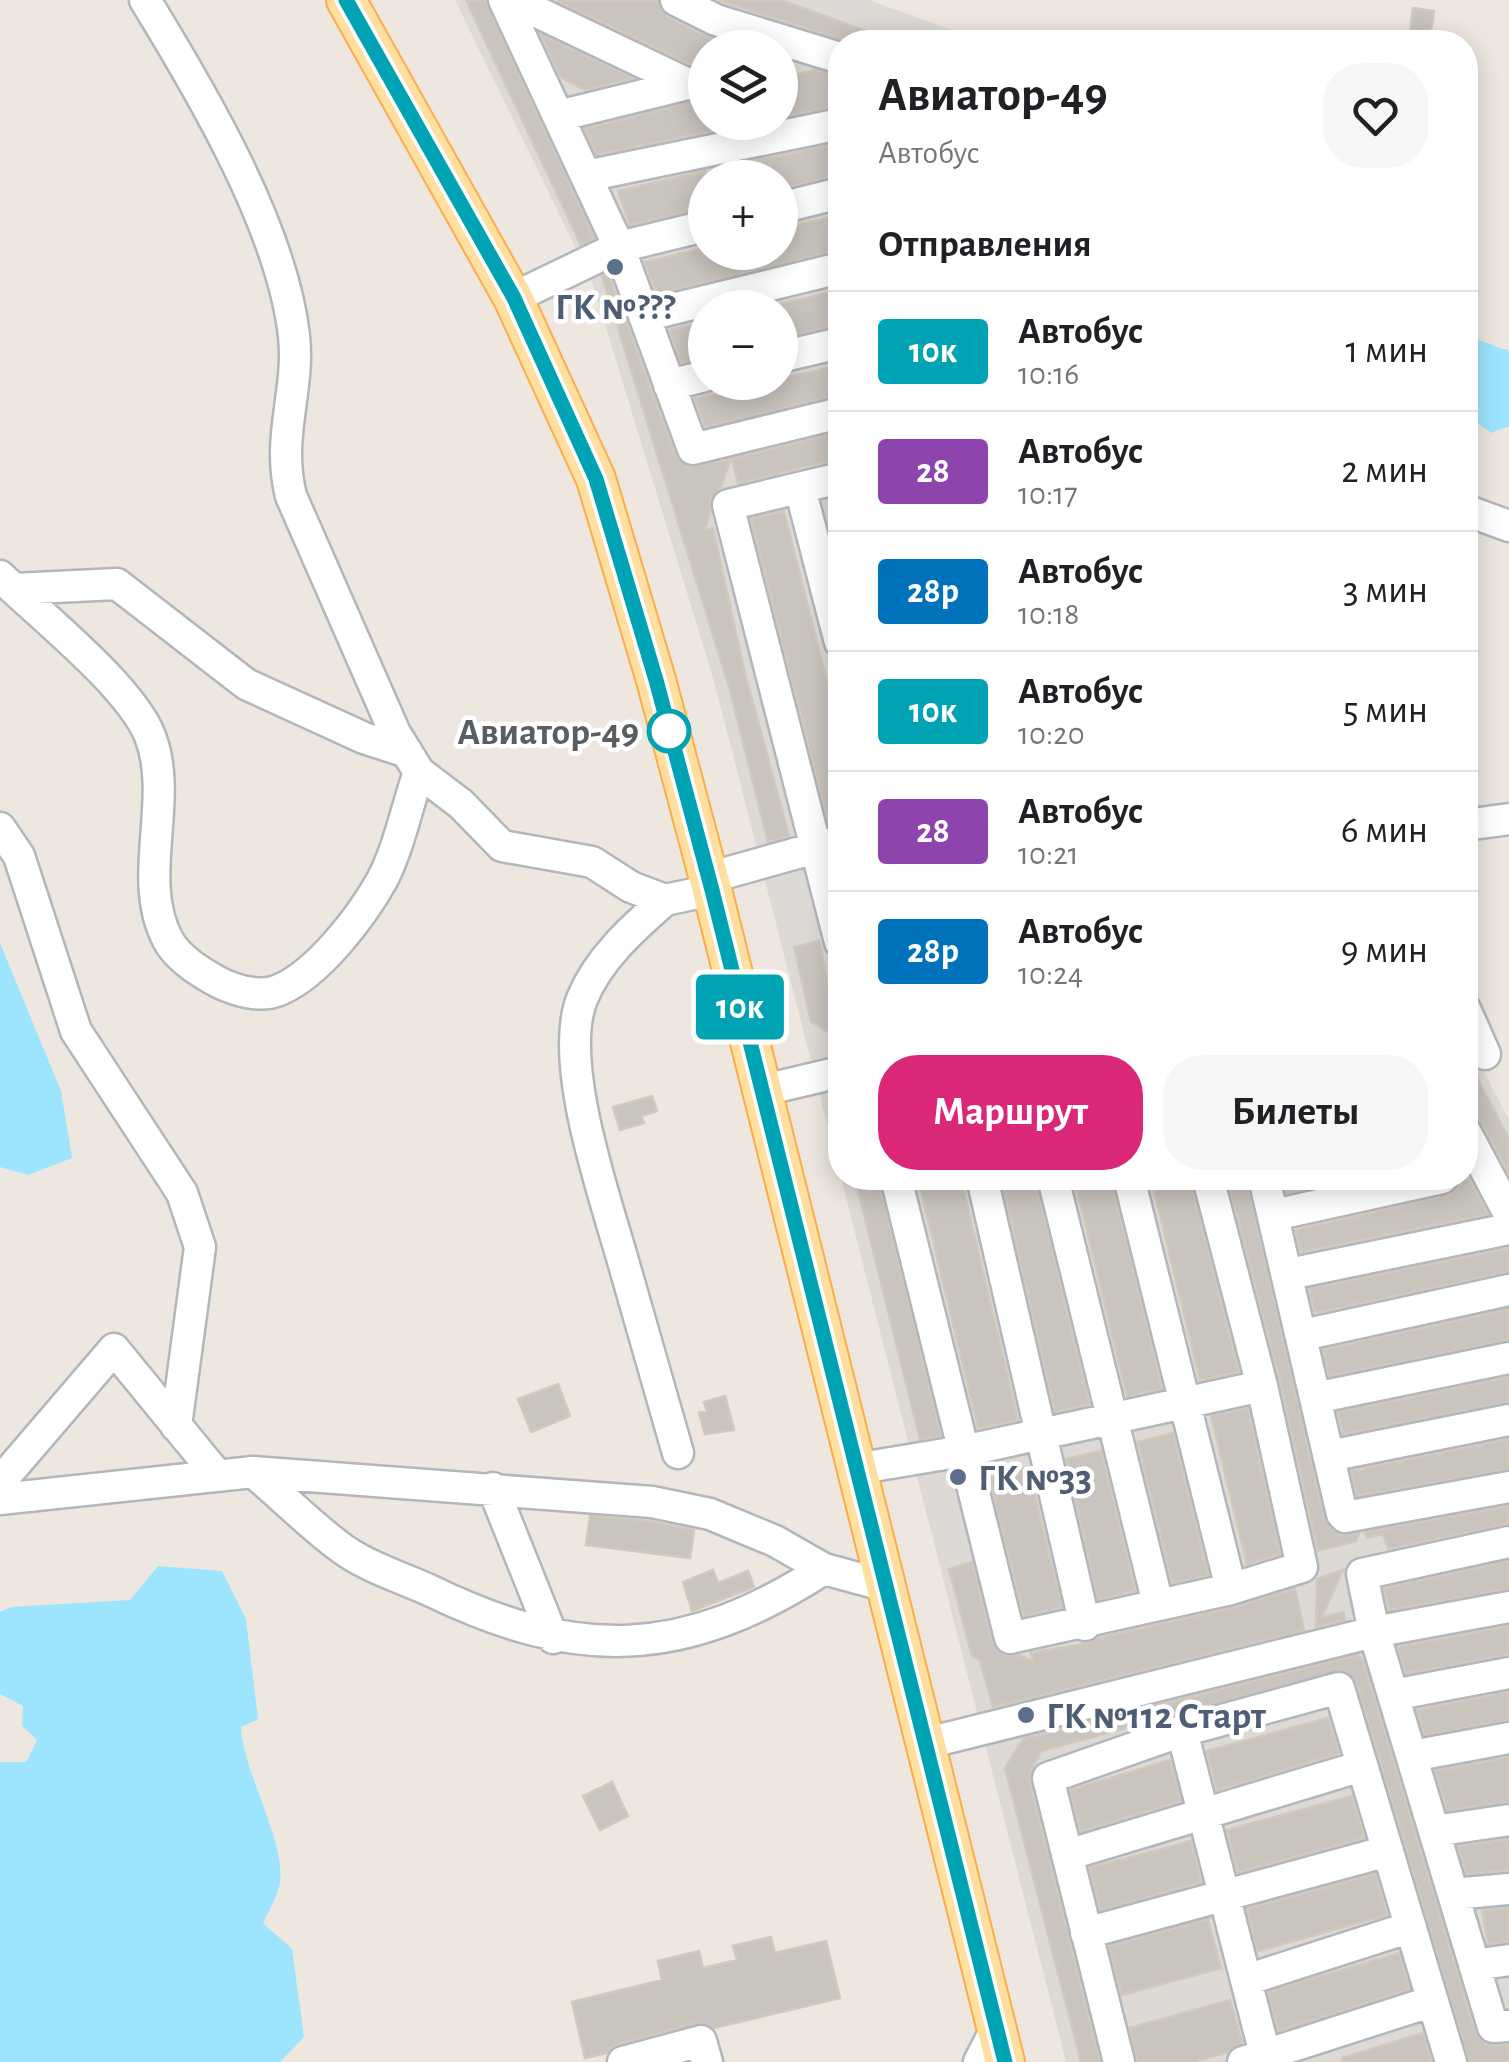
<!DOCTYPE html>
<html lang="ru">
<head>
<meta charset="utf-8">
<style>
  body { margin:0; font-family:"Alegreya Sans",sans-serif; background:#f6f6f6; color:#202124; height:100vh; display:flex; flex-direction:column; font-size:38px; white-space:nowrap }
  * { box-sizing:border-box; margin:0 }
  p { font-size:32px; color:#757577 }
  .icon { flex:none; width:55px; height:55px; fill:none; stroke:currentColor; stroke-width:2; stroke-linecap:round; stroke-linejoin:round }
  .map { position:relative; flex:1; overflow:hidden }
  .drawer { position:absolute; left:828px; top:30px; width:650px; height:1160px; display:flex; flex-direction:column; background:#fff; border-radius:40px; box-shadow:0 5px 25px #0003 }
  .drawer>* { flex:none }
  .badge { padding:0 20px; border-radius:8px; font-size:35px; line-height:65px }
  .tools { position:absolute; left:688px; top:30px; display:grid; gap:20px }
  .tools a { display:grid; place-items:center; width:110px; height:110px; border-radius:50%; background:#fff; box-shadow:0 5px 25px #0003; font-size:50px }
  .map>.badge { position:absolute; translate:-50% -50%; box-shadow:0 0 0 5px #fff }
  h2 { padding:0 50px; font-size:38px; line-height:90px }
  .round { display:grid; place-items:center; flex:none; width:105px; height:105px; border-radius:40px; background:#f6f6f6 }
  .summary { display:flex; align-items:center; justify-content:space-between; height:170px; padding:0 50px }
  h1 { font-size:48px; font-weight:700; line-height:75px }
  .button { display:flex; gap:20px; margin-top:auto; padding:20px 50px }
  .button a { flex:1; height:115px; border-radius:40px; background:#db2777; color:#fff; font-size:40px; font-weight:700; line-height:115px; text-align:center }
  .button a+a { background:#f6f6f6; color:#202124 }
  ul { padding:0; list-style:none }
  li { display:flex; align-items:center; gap:30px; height:120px; padding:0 50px; border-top:2px solid #e0e0e0 }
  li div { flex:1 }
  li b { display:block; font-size:38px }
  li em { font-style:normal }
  li .badge { min-width:110px; font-weight:700; text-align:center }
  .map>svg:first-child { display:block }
  .industrial { fill:#ddd9d4; fill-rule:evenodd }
  .water { fill:#9de5ff }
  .building { fill:#cac4be; stroke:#d2c8bc; stroke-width:2.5 }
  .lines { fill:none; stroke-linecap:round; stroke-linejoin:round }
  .minor-casing { stroke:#b2b7bc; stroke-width:35 }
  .major-casing { stroke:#ffab46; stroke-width:42 }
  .minor { stroke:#fff; stroke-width:30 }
  .major { stroke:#ffe0a2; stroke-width:38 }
  .line-casing { stroke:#fff; stroke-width:22 }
  .line { stroke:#00a3b4; stroke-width:15 }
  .service-dot { fill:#5c6f8a; stroke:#fff; stroke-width:4 }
  .stop-dot { fill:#fff; stroke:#00a3b4; stroke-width:5 }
  .labels { text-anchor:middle; stroke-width:9; stroke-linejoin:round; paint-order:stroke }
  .service-label { font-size:38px; font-weight:bold; fill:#4e5e75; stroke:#fff; text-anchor:start }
  .stop-label { font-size:38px; font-weight:bold; fill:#585e62; stroke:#fff; text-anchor:end }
</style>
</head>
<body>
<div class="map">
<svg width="1509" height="2062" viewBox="0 0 1509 2062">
  <rect width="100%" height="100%" fill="#ede7df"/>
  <!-- industrial -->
  <path class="industrial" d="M455 0H869L985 42H840V1174L714 681 592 282ZM705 48H780V122H705ZM705 178H780V252H705ZM705 308H780V382H705Z
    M1465 1036 1509 1120V2062H1066L841 1178H1465Z"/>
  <!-- water -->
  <path class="water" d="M1465 335 1509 351V426L1491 433 1465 413Z
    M0 943 61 1091 72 1158 28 1175 0 1167Z
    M158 1566 222 1571 246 1619 258 1719 241 1727C243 1774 289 1845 279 1887 276 1899 268 1912 263 1923L292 1949 304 2037 280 2062H0V1762H26L37 1740 22 1726 23 1706 0 1694V1612L11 1607 130 1600Z"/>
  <!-- building -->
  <path class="building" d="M466 0H485L594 238 581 245Z
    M657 0 668 17 708 37 742 48H705V66L690 64 557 1Z
    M718 0H781L896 42H850Z
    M1413 8 1434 11 1430 37 1410 34Z
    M541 34 633 78 585 90 561 77Z
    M815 70 840 76V106L780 117V78Z
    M705 98V122H754L597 155 585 129Z
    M840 143V175L780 189V178H723L721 168Z
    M705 171V208L630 225 618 191Z
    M840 215V250L656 294 645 262 705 248V252H780V229Z
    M608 273 676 456 689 467 731 459 720 489 710 499 711 512 704 531 713 528 744 670 789 836 768 842 730 690 602 276Z
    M840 290V325L780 338V304Z
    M705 322V358L681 363 670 330Z
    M840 365V395L705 427 695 399 780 382V379Z
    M840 432V458L738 483 732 459Z
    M784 511 840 734V823L829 825 751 519Z
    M819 941 832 1007 840 1013V1040L811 1021 794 947Z
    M1465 1055 1509 1139V1174L1482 1122 1465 1106Z
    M652 1096 657 1111 641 1116 644 1123 620 1130 613 1107Z
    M855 1178H878L941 1436 920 1439Z
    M918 1178H961L1018 1420 978 1428Z
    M1001 1178H1035L1089 1404 1055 1412Z
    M1074 1178H1111L1162 1389 1127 1396Z
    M1151 1178H1190L1239 1372 1200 1380Z
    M1227 1178H1246L1324 1518 1339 1535 1359 1533 1356 1541 1318 1551 1280 1381Z
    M1283 1178H1357L1287 1193Z
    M1460 1178H1468L1488 1214 1301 1252 1295 1230 1446 1196 1455 1191Z
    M1509 1248V1272L1315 1313 1309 1289Z
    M1509 1309V1340L1329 1376 1323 1350Z
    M1509 1377V1402L1343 1434 1338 1412Z
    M558 1384 570 1416 531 1432 518 1399Z
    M725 1396 734 1430 705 1434 699 1413 707 1411 704 1402Z
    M1248 1408 1280 1554 1247 1564 1211 1416Z
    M1173 1433 1208 1575 1172 1583 1138 1442Z
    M1509 1439V1469L1357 1496 1351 1471Z
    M1101 1451 1135 1591 1098 1599 1066 1459Z
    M1028 1467 1062 1607 1024 1616 989 1477Z
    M1509 1506V1524L1388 1549 1383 1534 1367 1538 1365 1532Z
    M590 1516 649 1521 694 1530 690 1558 586 1545Z
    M1509 1561V1589L1389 1610 1384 1588Z
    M972 1562 992 1642 1005 1656 1019 1655 1033 1661 1031 1653 1090 1643 1099 1638 1235 1607 1295 1589 1304 1630 993 1707 980 1661 972 1656 949 1569Z
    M713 1570 718 1583 748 1571 754 1587 692 1611 683 1582Z
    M1343 1570 1322 1617 1343 1612 1345 1620 1316 1627 1317 1579Z
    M1509 1626V1655L1406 1673 1398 1647Z
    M1358 1655 1363 1660 1475 2032 1487 2045H1509V2062H1469L1357 1683 1343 1670 1041 1751 1030 1773V1783L1100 2062H1081L1005 1768 1023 1739Z
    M1509 1692V1720L1424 1735 1417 1710Z
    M1328 1718 1339 1753 1217 1790 1207 1751Z
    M1509 1757V1802L1447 1810 1435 1771Z
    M1170 1760 1181 1801 1081 1831 1070 1790Z
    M612 1782 628 1816 600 1830 583 1796Z
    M1352 1796 1364 1838 1238 1872 1227 1830Z
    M1509 1839V1870L1466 1874 1458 1846Z
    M1191 1841 1201 1882 1100 1910 1090 1868Z
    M1375 1874 1387 1915 1258 1951 1247 1909Z
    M1509 1908V1942L1488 1944 1482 1910Z
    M1208 1919 1221 1968 1122 1995 1109 1946Z
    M771 1937 775 1953 826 1941 840 1998 714 2028 696 2023 618 2044 607 2053 585 2058 572 2002 662 1980 658 1961 699 1951 703 1968 737 1960 733 1946Z
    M1399 1953 1410 1989 1278 2031 1268 1992Z
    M1230 2000 1242 2043 1227 2052 1193 2062H1137L1130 2028Z
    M1423 2033 1431 2062H1343L1342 2058Z"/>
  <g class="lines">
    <!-- minor casing -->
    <g class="minor-casing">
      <path id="minor" d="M145 0C202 93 282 228 294 336 300 392 276 436 291 496L395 733 419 772 461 804 502 846 592 862 631 887 665 900 712 890
        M504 0 619 247 693 449 840 413
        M512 0 688 84
        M676 0 716 20 840 58
        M558 116 696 82
        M586 176 840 124
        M780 208 840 193
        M513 298 619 247 705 226
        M644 316 840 268
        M780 357 840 343
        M669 385 705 376
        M840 478 728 505 840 942
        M800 488 840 642
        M1465 510 1509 526
        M0 576C41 616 130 686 150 736 175 800 135 879 168 940 178 959 202 973 220 983 237 991 261 998 279 990 318 974 362 916 382 880 399 848 407 806 419 772
        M14 589 117 584 246 684 364 738 407 752
        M1465 825 1509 819
        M0 828 19 856 76 1031 182 1193 200 1247 176 1426
        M708 878 840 841
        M665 900C633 928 598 959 582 999 557 1062 605 1197 623 1261 641 1325 660 1389 678 1453
        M1465 1009 1485 1054
        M760 1091 840 1072
        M1465 1131 1509 1214
        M896 1178 1010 1638 1231 1589 1302 1567 1262 1386 1208 1178
        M982 1178 1085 1625
        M1053 1178 1158 1604
        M1129 1178 1231 1589
        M1264 1178 1342 1514 1345 1517 1509 1487
        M1274 1215 1442 1178
        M1289 1274 1509 1229
        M1303 1335 1509 1290
        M1315 1398 1509 1358
        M1329 1456 1509 1420
        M855 1469 963 1451 1262 1386
        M253 1472C282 1496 309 1524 340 1547 365 1566 400 1577 429 1590 577 1662 683 1660 824 1569
        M0 1482 114 1349 217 1475
        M493 1488 553 1638
        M0 1499 253 1472 652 1502 710 1514 775 1541 824 1569 883 1585
        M1509 1542 1362 1574 1374 1632 1493 2027 1509 2026
        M1393 1695 1509 1673
        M1182 1731 1267 2062
        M923 1744 1374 1632 1509 1607
        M1412 1756 1509 1738
        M1434 1831 1509 1820
        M1067 1855 1362 1766
        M1453 1894 1509 1889
        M1086 1933 1388 1851
        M1474 1965 1509 1960
        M1246 1980 1411 1927
        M623 2062 701 2041 707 2062
        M979 2062 997 2027
        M1119 2062 1048 1778 1182 1731 1339 1688 1451 2062
        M1243 2062 1433 2001"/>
    </g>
    <!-- major casing -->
    <g class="major-casing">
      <path id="major" d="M346 0 513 298 596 479 656 680 712 890 1005 2062"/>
    </g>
    <!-- minor -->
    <use href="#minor" class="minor"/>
    <!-- major -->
    <use href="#major" class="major"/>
  </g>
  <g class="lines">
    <!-- line casing -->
    <g class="line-casing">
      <path id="line" d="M346 0 514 298 596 479 656 680 712 890 1005 2062"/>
    </g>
    <!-- line -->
    <use href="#line" class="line"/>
  </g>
  <!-- markers -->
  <g class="service-dot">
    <circle cx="615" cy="267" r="10"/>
    <circle cx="958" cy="1477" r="10"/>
    <circle cx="1026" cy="1715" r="10"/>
  </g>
  <circle class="stop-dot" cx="669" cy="731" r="20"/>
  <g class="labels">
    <!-- service labels -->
    <g class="service-label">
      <text x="615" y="319" text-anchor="middle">ГК №???</text>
      <text x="978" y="1490">ГК №33</text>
      <text x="1046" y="1728">ГК №112 Старт</text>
    </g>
    <!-- stop labels -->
    <g class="stop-label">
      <text x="639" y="744">Авиатор-49</text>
    </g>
  </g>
</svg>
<div class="tools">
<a><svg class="icon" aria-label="layers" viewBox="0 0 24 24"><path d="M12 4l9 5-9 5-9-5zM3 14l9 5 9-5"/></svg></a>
<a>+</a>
<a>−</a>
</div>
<b class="badge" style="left:740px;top:1007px;background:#00a3b4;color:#fff">10к</b>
<section class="drawer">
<div class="summary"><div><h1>Авиатор-49</h1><p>Автобус</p></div><a class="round"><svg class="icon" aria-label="heart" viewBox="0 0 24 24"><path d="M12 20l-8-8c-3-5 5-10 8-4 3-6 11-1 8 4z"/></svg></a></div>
<h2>Отправления</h2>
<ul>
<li><span class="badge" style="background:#00a3b4;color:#fff">10к</span><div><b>Автобус</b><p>10:16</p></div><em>1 мин</em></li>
<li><span class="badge" style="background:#8e44ad;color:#fff">28</span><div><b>Автобус</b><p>10:17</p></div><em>2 мин</em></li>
<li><span class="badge" style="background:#0072bc;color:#fff">28р</span><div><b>Автобус</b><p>10:18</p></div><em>3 мин</em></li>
<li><span class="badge" style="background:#00a3b4;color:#fff">10к</span><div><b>Автобус</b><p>10:20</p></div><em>5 мин</em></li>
<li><span class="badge" style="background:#8e44ad;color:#fff">28</span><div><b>Автобус</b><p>10:21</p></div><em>6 мин</em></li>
<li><span class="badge" style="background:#0072bc;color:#fff">28р</span><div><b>Автобус</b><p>10:24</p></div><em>9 мин</em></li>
</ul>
<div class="button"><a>Маршрут</a><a>Билеты</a></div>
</section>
</div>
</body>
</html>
